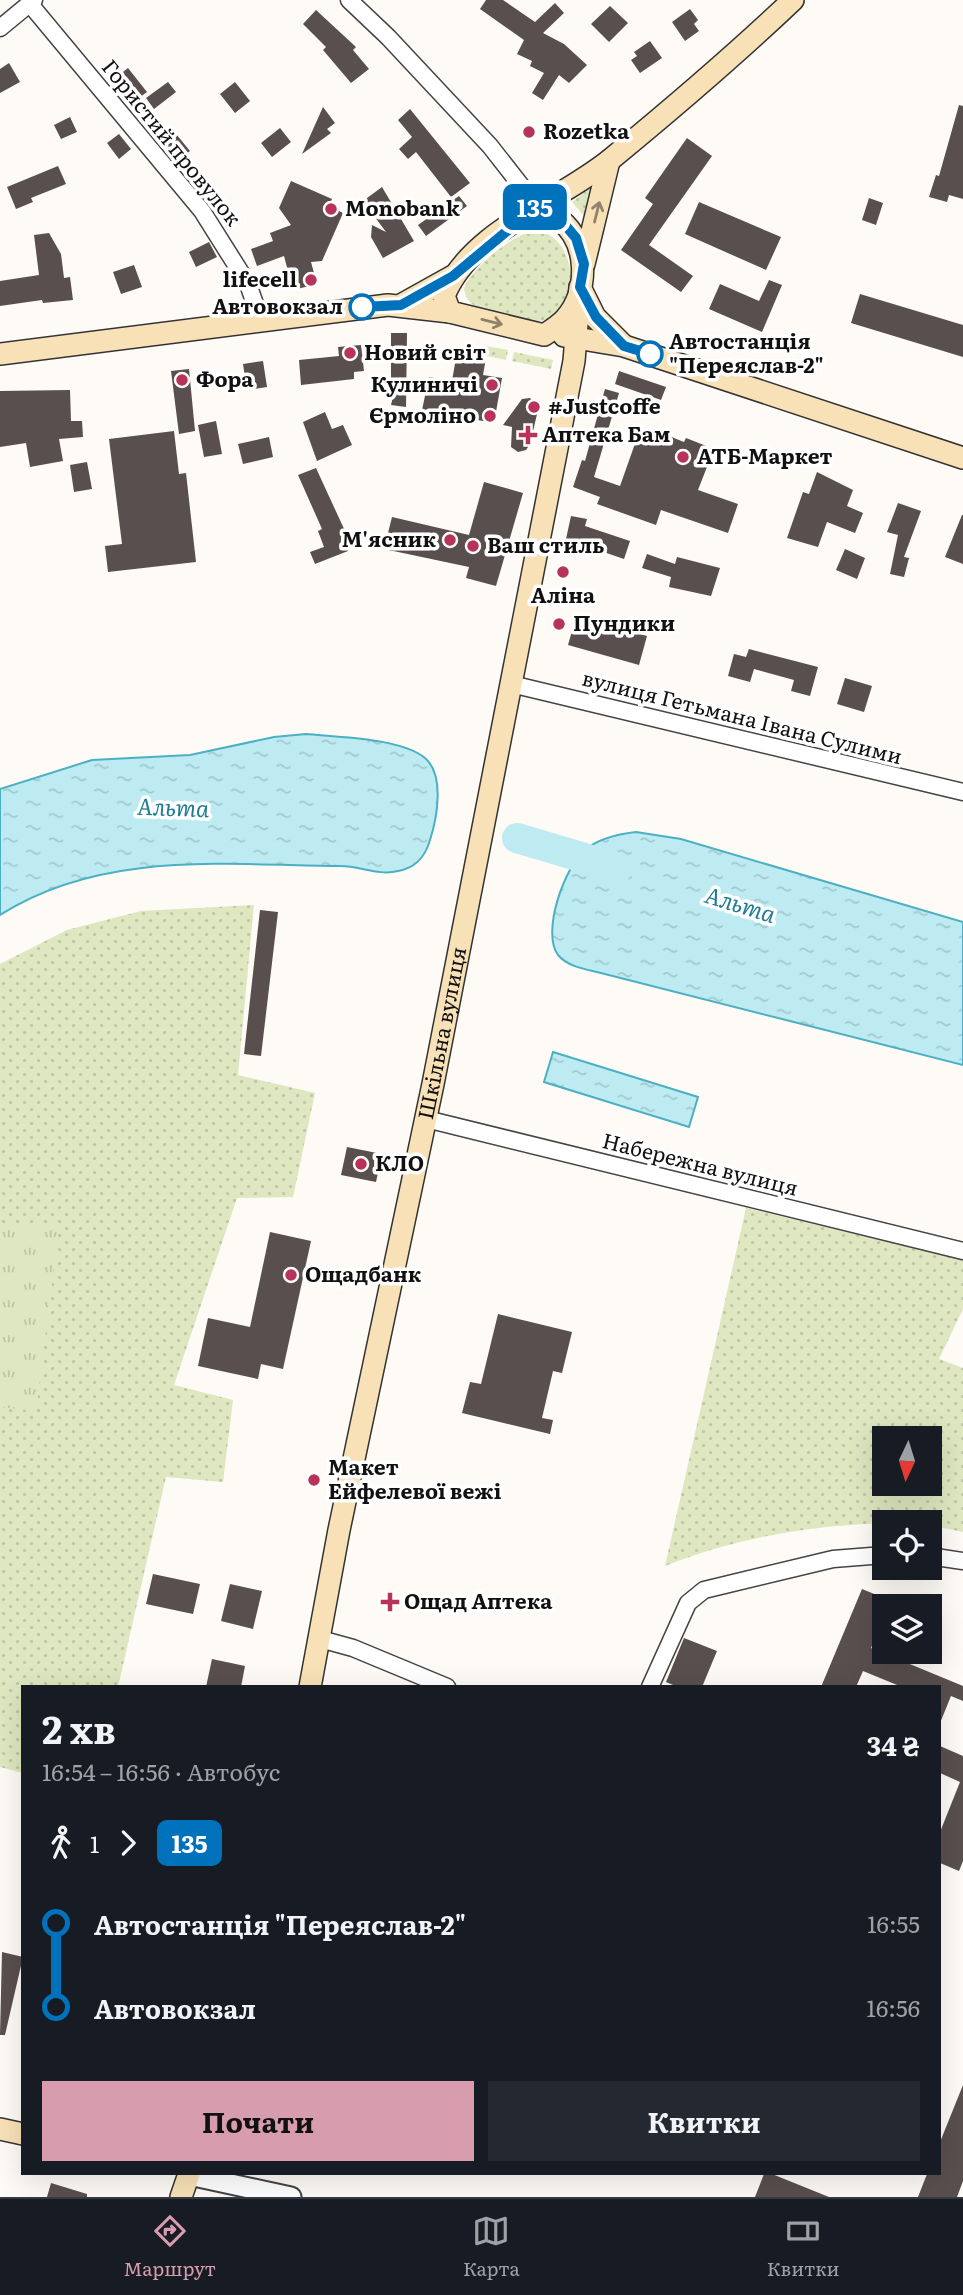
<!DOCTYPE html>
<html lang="uk">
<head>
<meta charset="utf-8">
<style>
  body { margin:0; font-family:Literata,serif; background:#242831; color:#f1f3f6; height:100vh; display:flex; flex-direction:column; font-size:26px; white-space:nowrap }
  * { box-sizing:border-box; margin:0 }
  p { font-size:23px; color:#9ea1a6 }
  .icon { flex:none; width:38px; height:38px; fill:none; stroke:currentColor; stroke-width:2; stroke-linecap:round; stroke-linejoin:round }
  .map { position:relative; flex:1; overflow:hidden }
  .drawer { position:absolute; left:21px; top:1685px; width:920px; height:490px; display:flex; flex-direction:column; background:#171b24; border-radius:0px; box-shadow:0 7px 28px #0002 }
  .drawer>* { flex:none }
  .badge { padding:0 14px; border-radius:10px; font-size:24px; line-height:46px }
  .needle { width:46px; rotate:184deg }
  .tools { position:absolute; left:872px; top:1426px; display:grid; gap:14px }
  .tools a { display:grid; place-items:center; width:70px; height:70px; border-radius:0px; background:#171b24; box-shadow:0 7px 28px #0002; font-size:35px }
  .map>.badge { position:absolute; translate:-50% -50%; box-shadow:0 0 0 4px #fff }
  .legs { display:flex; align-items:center; gap:10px; height:77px; padding:0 21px; font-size:23px }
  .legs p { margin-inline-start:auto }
  .summary { display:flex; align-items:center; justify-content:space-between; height:119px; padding:0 21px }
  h1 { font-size:38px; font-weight:700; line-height:52px }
  .cta { display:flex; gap:14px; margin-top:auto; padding:14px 21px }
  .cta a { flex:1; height:80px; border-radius:0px; background:#d79daf; color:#111; font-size:28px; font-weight:700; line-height:80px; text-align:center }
  .cta a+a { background:#242831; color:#f1f3f6 }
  ul { padding:0 21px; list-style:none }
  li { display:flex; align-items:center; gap:24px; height:84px; font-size:26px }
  li i { display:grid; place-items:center; width:10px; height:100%; margin:0 9px; background:currentColor }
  li i::after { content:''; width:18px; height:18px; margin:-9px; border:5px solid; border-radius:50%; background:#171b24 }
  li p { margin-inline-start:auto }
  li:first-child i { background:linear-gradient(#0000 50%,currentColor 0) }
  li:last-child i { background:linear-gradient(currentColor 50%,#0000 0) }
  .tabs { display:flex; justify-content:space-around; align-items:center; height:98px; border-top:2px solid #363941; background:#171b24; font-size:19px; color:#9ea1a6 }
  .tabs a { display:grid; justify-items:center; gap:4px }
  .tabs .active { color:#d79daf }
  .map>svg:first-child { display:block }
  .grass { fill:url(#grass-dots); fill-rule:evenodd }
  .park { fill:url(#park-tufts) }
  .water { fill:url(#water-ripples); stroke:#4bb0c3; stroke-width:2 }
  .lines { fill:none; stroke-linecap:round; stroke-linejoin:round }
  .river { stroke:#beebf2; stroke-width:30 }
  .building { fill:#594f4e }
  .minor-casing { stroke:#444; stroke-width:19 }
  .tertiary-casing { stroke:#444; stroke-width:23 }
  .secondary-casing { stroke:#333; stroke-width:24 }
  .minor { stroke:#fff; stroke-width:16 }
  .tertiary { stroke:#fff; stroke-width:19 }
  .secondary { stroke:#f8e1b6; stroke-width:21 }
  .oneway { stroke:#90836c }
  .line-1-casing { stroke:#fff; stroke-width:16 }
  .line-1 { stroke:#0072bc; stroke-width:10 }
  .poi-dot { fill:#b73359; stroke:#fff; stroke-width:2.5 }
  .stop-1-dot { fill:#fff; stroke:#0072bc; stroke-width:3.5 }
  .labels { text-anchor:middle; stroke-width:7; stroke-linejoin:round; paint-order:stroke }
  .poi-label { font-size:21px; font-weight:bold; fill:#111; stroke:#fff; text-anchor:start }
  .street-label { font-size:21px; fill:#111; stroke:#fff }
  .stop-label { font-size:21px; font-weight:bold; fill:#111; stroke:#fff; text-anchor:end }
  .water-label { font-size:23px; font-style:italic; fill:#227d93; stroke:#fff }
</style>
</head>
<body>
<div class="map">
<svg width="963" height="2197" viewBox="0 0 963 2197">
  <defs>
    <pattern id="grass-dots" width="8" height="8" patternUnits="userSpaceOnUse" patternTransform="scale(1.75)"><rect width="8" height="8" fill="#dee7c0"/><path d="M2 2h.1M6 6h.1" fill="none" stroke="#bdc5a4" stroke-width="1.8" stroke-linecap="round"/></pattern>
    <pattern id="park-tufts" width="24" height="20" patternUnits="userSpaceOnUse" patternTransform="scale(1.75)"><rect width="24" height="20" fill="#dee7c0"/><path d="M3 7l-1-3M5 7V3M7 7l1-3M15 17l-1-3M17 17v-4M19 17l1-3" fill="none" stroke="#bdc5a4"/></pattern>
    <pattern id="water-ripples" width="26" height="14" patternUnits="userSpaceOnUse" patternTransform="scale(1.75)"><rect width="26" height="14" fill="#beebf2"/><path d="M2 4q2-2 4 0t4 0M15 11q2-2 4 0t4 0" fill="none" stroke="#a2c8ce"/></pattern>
  </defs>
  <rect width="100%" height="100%" fill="#fefaf5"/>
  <!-- grass -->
  <path class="grass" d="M591 187 584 216 572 202Z
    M536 231C575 234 584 304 549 319 532 325 511 317 495 313 480 310 467 306 464 289 469 270 516 231 536 231Z
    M485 346 508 350 506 360 483 355Z
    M514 352 553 360 551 369 512 361Z
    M254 905 238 1075 315 1093 293 1197 237 1198 174 1385 233 1400 223 1482 166 1477 118 1687H23V1773L0 1767V964L67 930 141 911Z
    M746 1208 963 1260V1309L939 1359 963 1368V1532L929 1525V1522C838 1522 750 1532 665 1566ZM884 1438H929V1484H884Z"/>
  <!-- park -->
  <path class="park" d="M0 1223 59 1226 36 1411 0 1407Z"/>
  <!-- water -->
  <path class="water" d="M306 734C337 737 401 738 425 758 445 775 437 818 430 840 425 857 416 868 398 871 379 876 360 866 341 866 226 865 102 850 0 915V789L92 760 190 755 274 737Z
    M636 832 681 839 963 922V1065L597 972C584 969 567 966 558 955 541 932 565 866 585 850 599 838 618 834 636 832Z
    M553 1052 698 1097 689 1127 544 1082Z"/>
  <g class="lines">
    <!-- river -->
    <path class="river" d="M517 838 618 868"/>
  </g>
  <!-- building -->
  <path class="building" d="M486 0H503L535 22 555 3 564 13 543 33 564 44 587 65 569 83 559 75 543 100 532 93 544 73 530 66 532 61 517 54 524 40 480 9Z
    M610 6 628 23 609 42 591 24Z
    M690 9 698 20 694 24 699 31 685 41 672 22Z
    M316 10 356 47 353 50 369 69 351 83 323 50 326 47 303 24Z
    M650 41 662 58 640 73 631 60 637 56 634 52Z
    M9 63 20 82 0 93V69Z
    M128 68 147 92 129 105 110 82Z
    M168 82 176 92 154 109 146 98Z
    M235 82 250 101 235 113 220 94Z
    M959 105 963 106V199L949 195 947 202 929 197 936 175 939 176Z
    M323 107 335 123 327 129 331 133 302 154Z
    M410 109 470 183 451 197 416 152 408 159 399 149 412 137 398 120Z
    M70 117 77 132 61 139 54 125Z
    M280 128 291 142 272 157 261 143Z
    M172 129 190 151 178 161 160 138Z
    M119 134 131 149 119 159 107 143Z
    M687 138 712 156 649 245 693 276 681 292 621 250 653 204 645 198Z
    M58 166 66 184 31 198 33 202 16 209 7 187Z
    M291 181 332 199 329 206 343 213 322 261 311 262 317 284 293 290 284 256 257 266 251 249 273 241 270 233 291 225 279 208Z
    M382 187 414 241 383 258 371 237 372 225 386 232 363 201Z
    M459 196 467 206 426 236 418 225Z
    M869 198 883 203 876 225 862 220Z
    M699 202 781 237 766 270 685 234Z
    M49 233 61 254 64 278 70 277 73 300 43 303 42 300 0 306V281L39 275 34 235Z
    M209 242 217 257 196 267 189 252Z
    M134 265 142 287 121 294 113 272Z
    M769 280 782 285 762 332 709 309 720 284 759 301Z
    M860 294 963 325V357L851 323Z
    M391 333H407L406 407 391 405 395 388 391 387Z
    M361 345 364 371 354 372V379L301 385 299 360 339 356 338 347Z
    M457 352 486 358 483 375 502 378 494 423 422 410 429 377 452 381Z
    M263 361 267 387 247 390 243 364Z
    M189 369 195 431 179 434 171 371Z
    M619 371 666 387 661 400 615 384Z
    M605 389 619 393 594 477 620 486 637 438 657 445 669 436 684 442 686 438 714 449 698 490 738 504 728 533 661 510 656 525 597 504 600 497 573 487 582 460 585 461Z
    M70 390 71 421H82L83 437 59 439 63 461 30 467 26 443 0 447V391Z
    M530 398 536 403 538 410 530 444 526 450 518 452 511 447 512 427 503 425 522 399Z
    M325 412 332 429 343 425 352 445 317 461 303 422Z
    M216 421 222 454 204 457 198 425Z
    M174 431 179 474 186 473 196 562 108 572 105 546 122 544 109 439Z
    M269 437 273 457 243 464 238 444Z
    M87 462 92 489 74 492 70 465Z
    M316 468 351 544 348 551 315 564 310 552 324 547 318 531 322 529 298 475Z
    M817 472 853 490 847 506 863 513 855 533 827 522 818 547 787 538 803 492 809 494Z
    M484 482 523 493 496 586 466 578 469 567 384 549 392 517 469 535Z
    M898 503 921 511 904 557 909 558 904 577 890 574 898 535 887 532Z
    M962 515H963V564L945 557Z
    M571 516 587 519 585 526 630 541 624 559 566 539Z
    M845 549 865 558 857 579 836 570Z
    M647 554 675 564 677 557 720 568 711 596 669 587 671 577 642 568Z
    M576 617 647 636 639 665 568 645Z
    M749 649 818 667 810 696 791 691 794 680 754 669 750 682 728 676 734 654 746 657Z
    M845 678 872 686 864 712 837 704Z
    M260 910 278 912 261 1056 244 1054Z
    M347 1147 382 1154 376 1182 341 1175Z
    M270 1232 311 1241 283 1369 261 1364 258 1379 198 1366 208 1318 250 1327Z
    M498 1314 572 1332 562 1373 553 1371 542 1418 553 1420 550 1434 462 1413 470 1382 481 1384Z
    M153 1574 200 1584 193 1614 146 1604Z
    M230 1584 262 1591 253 1629 221 1621Z
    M862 1589 884 1598V1618L871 1648 963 1686V1701L951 1696 940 1723V1687H902L863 1671 856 1687H821Z
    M684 1638 717 1651 702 1687H678L666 1682Z
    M212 1659 245 1666 241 1687H206Z
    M940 1746 963 1756V1861L959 1871 940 1863V1832L960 1782 940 1773Z
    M2 1952 23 1957 5 2035H0Z
    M963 2085V2181L957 2197H918L927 2174H940V2142Z
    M764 2174H772L829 2197H755Z
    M51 2183 87 2194V2197H47Z"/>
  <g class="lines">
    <!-- minor casing -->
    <g class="minor-casing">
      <path id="minor" d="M349 0 388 37 490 146 537 206
        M29 3 202 211 248 284 261 321
        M0 28 34 0
        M511 684 963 792
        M426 1119 963 1251
        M929 1556 963 1561
        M320 1639 353 1648 447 1687
        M650 1687 688 1603 704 1590 833 1559 884 1555"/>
    </g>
    <!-- tertiary casing -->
    <g class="tertiary-casing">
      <path id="tertiary" d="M189 2175 291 2197"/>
    </g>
    <!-- secondary casing -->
    <g class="secondary-casing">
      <g id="secondary">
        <path d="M537 206C544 211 554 215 560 220 589 243 589 291 566 318 560 325 552 330 544 335L450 312 444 296C470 231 560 201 611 159 673 108 735 55 793 0"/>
        <path d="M584 264 609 161"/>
        <path d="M581 289 595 317 622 344"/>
        <path d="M401 305 453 276"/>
        <path d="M564 336 624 346 963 458"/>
        <path d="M0 354 388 305 450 312"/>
        <path id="s1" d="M310 1687 339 1530 433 1084 574 361 580 287"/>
        <path d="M0 2129 23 2134"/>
        <path d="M181 2197 189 2174"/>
      </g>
    </g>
    <!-- minor -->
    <use href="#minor" class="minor"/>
    <!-- tertiary -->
    <use href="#tertiary" class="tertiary"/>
    <!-- secondary -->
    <use href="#secondary" class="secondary"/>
  </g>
  <!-- one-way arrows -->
  <defs><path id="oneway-shaft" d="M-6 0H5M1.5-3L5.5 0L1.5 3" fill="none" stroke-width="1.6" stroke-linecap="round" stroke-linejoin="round" transform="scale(1.75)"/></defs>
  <g class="oneway">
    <use href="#oneway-shaft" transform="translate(597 212) rotate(-76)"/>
    <use href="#oneway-shaft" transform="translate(492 322) rotate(14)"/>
  </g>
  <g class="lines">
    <!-- line-1 casing -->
    <g class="line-1-casing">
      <path id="line-1" d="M362 307 401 305 453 276 537 206 561 220 576 238 584 264 580 287 596 317 624 346 650 354"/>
    </g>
    <!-- line-1 -->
    <use href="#line-1" class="line-1"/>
  </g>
  <!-- markers -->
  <g class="poi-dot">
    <circle cx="529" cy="132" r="7"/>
    <circle cx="331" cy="209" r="7"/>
    <circle cx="311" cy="280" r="7"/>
    <circle cx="350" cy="353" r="7"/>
    <circle cx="182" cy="380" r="7"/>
    <circle cx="492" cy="385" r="7"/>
    <circle cx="534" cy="407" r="7"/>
    <circle cx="490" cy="416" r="7"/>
    <path d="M524.5 424.5h7v7h7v7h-7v7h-7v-7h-7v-7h7z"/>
    <circle cx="683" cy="457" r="7"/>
    <circle cx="450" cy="540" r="7"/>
    <circle cx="473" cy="546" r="7"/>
    <circle cx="563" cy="572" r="7"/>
    <circle cx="559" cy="624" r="7"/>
    <circle cx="361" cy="1164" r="7"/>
    <circle cx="291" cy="1275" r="7"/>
    <circle cx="314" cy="1480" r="7"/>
    <path d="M386.5 1591.5h7v7h7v7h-7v7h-7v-7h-7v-7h7z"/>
  </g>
  <g class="stop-1-dot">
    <circle cx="362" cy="307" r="12"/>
    <circle cx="650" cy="354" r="12"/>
  </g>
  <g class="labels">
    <!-- poi labels -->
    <g class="poi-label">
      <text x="543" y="139">Rozetka</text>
      <text x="345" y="216">Monobank</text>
      <text x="297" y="287" text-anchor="end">lifecell</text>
      <text x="364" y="360">Новий світ</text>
      <text x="196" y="387">Фора</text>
      <text x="478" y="392" text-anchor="end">Кулиничі</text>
      <text x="548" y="414">#Justcoffe</text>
      <text x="476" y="423" text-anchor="end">Єрмоліно</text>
      <text x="542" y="442">Аптека Бам</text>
      <text x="697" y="464">АТБ-Маркет</text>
      <text x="436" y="547" text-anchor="end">М'ясник</text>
      <text x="487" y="553">Ваш стиль</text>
      <text x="563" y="603" text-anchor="middle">Аліна</text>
      <text x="573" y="631">Пундики</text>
      <text x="375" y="1171">КЛО</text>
      <text x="305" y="1282">Ощадбанк</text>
      <text x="328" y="1475">Макет<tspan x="328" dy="24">Ейфелевої вежі</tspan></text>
      <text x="404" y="1609">Ощад Аптека</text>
    </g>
    <!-- street labels -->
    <g class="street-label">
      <text transform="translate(171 143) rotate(51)" y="7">Гористий провулок</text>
      <text transform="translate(742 718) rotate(14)" y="7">вулиця Гетьмана Івана Сулими</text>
      <text dy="7" stroke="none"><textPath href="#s1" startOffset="667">Шкільна вулиця</textPath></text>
      <text transform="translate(700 1165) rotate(14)" y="7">Набережна вулиця</text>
    </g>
    <!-- stop labels -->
    <g class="stop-label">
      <text x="343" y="314">Автовокзал</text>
      <text x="669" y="349" text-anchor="start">Автостанція<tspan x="669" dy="24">"Переяслав-2"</tspan></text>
    </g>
    <!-- water labels -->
    <g class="water-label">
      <text transform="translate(173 808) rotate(2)" y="8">Альта</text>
      <text transform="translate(740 905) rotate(17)" y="8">Альта</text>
    </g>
  </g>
</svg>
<div class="tools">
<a><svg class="needle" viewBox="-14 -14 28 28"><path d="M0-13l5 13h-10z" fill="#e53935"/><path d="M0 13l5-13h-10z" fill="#9ea1a6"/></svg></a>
<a><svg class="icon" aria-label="locate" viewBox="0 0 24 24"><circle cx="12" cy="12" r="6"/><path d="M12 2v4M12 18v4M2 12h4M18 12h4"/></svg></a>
<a><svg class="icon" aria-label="layers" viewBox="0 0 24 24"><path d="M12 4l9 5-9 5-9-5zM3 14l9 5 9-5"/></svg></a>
</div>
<b class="badge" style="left:535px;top:207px;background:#0072bc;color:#fff">135</b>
<section class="drawer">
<div class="summary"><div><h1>2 хв</h1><p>16:54 – 16:56 · Автобус</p></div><b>34 ₴</b></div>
<div class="legs"><svg class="icon" aria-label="walk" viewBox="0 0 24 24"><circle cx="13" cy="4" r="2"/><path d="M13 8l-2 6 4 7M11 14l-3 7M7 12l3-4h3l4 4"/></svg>1<svg class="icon" aria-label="forward" viewBox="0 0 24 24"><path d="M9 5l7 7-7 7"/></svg><b class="badge" style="background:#0072bc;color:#fff">135</b></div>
<ul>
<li><i style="color:#0072bc"></i><b>Автостанція &quot;Переяслав-2&quot;</b><p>16:55</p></li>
<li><i style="color:#0072bc"></i><b>Автовокзал</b><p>16:56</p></li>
</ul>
<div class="cta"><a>Почати</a><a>Квитки</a></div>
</section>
</div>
<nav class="tabs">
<a class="active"><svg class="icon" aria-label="directions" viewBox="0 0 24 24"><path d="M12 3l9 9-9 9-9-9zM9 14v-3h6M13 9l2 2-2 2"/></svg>Маршрут</a>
<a><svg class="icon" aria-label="map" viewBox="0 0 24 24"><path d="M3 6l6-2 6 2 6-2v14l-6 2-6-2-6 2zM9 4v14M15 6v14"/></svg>Карта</a>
<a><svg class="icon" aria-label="tickets" viewBox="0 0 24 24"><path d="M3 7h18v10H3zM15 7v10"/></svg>Квитки</a>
</nav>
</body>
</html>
